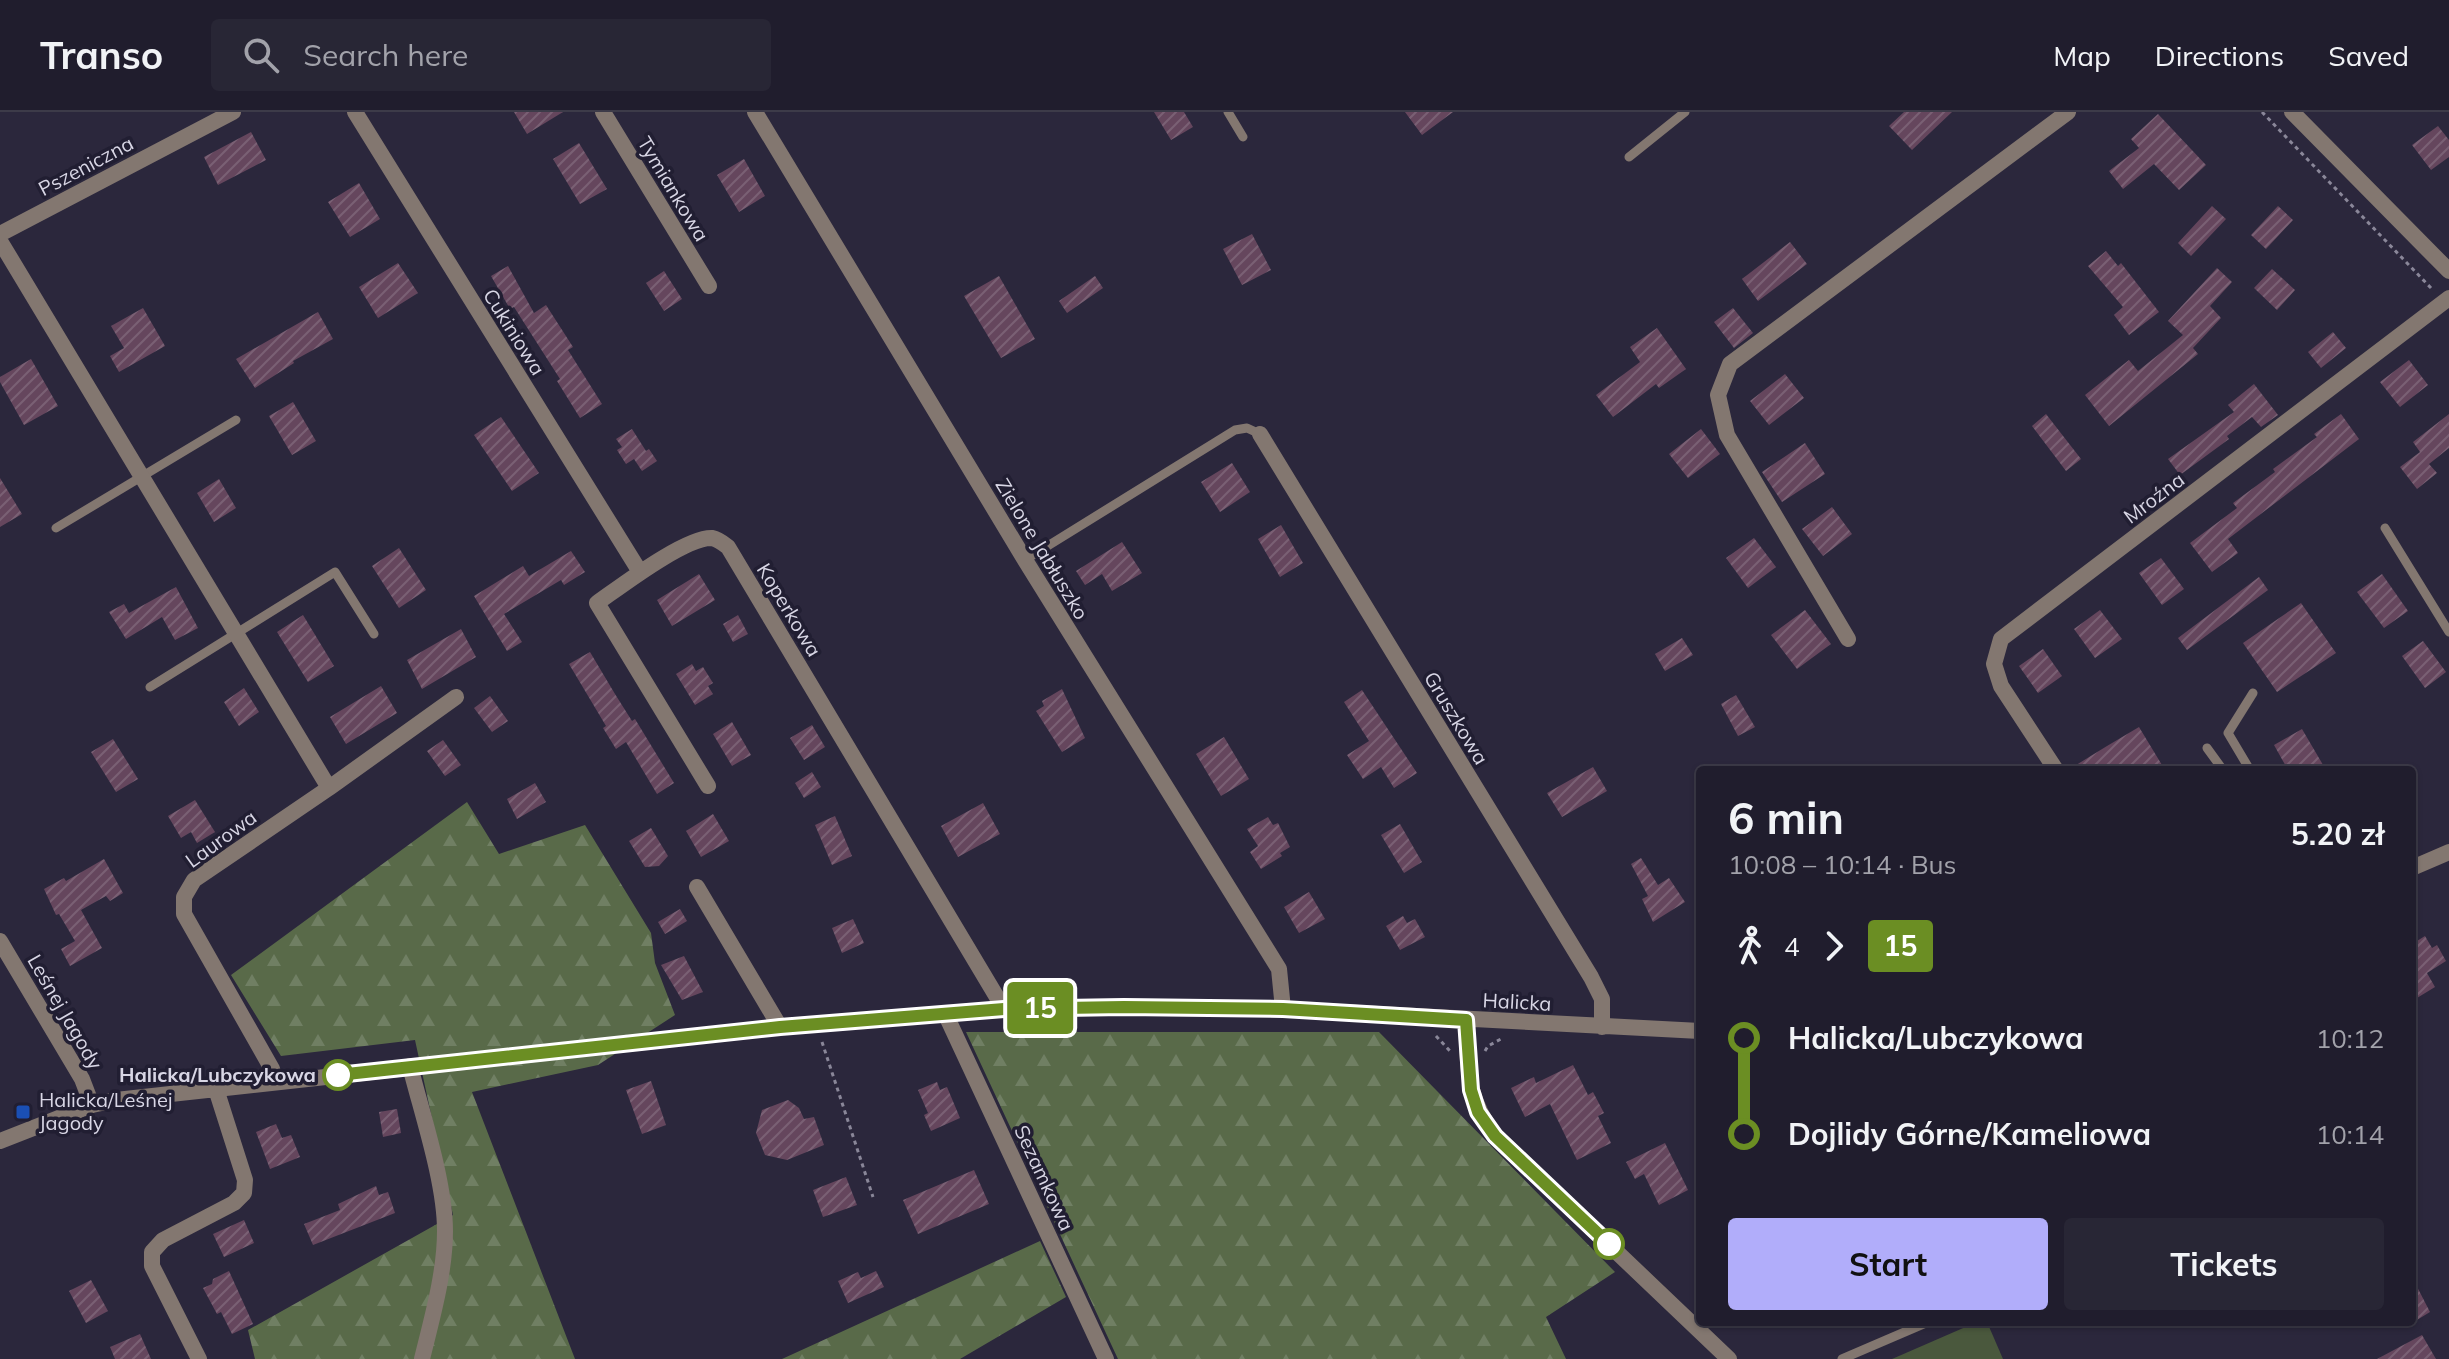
<!DOCTYPE html>
<html lang="en">
<head>
<meta charset="utf-8">
<style>
  body { margin:0; font-family:Mulish,sans-serif; background:#282635; color:#f1f3f6; height:100vh; display:flex; flex-direction:column; font-size:30px; white-space:nowrap }
  * { box-sizing:border-box; margin:0 }
  p { font-size:26px; color:#a2a2aa }
  .icon { flex:none; width:44px; height:44px; fill:none; stroke:currentColor; stroke-width:2; stroke-linecap:round; stroke-linejoin:round }
  .map { position:relative; flex:1; overflow:hidden }
  .side { position:absolute; left:1696px; top:654px; width:720px; height:560px; display:flex; flex-direction:column; background:#201d2d; border-radius:8px; box-shadow:0 2px 6px #0004,0 0 0 2px #3d3b49 }
  .side>* { flex:none }
  .badge { padding:0 16px; border-radius:6px; font-size:28px; line-height:52px }
  .map>.badge { position:absolute; translate:-50% -50%; box-shadow:0 0 0 4px #fff }
  .legs { display:flex; align-items:center; gap:12px; height:88px; padding:0 32px; font-size:26px }
  .legs p { margin-inline-start:auto }
  .overview { display:flex; align-items:center; justify-content:space-between; height:136px; padding:0 32px }
  h1 { font-size:44px; font-weight:700; line-height:60px }
  .primary-button { display:flex; gap:16px; margin-top:auto; padding:16px 32px }
  .primary-button a { flex:1; height:92px; border-radius:8px; background:#b1adfa; color:#111; font-size:32px; font-weight:700; line-height:92px; text-align:center }
  .primary-button a+a { background:#282635; color:#f1f3f6 }
  ul { padding:0 32px; list-style:none }
  li { display:flex; align-items:center; gap:28px; height:96px; font-size:30px }
  li i { display:grid; place-items:center; width:12px; height:100%; margin:0 10px; background:currentColor }
  li i::after { content:''; width:20px; height:20px; margin:-10px; border:6px solid; border-radius:50%; background:#201d2d }
  li p { margin-inline-start:auto }
  li:first-child i { background:linear-gradient(#0000 50%,currentColor 0) }
  li:last-child i { background:linear-gradient(currentColor 50%,#0000 0) }
  header { display:flex; align-items:center; gap:48px; box-sizing:border-box; height:112px; padding:0 40px; background:#201d2d; border-bottom:2px solid #3d3b49 }
  header strong { font-size:38px }
  nav { display:flex; gap:44px; margin-inline-start:auto; font-size:28px }
  .search { width:560px; height:72px; background:#282635; display:flex; align-items:center; gap:20px; box-sizing:border-box; padding:0 28px; border-radius:8px; color:#a2a2aa; font-size:30px }
  .map>svg:first-child { display:block }
  .grass { fill:#4a583d }
  .forest { fill:url(#forest-firs) }
  .building { fill:url(#building-hatch) }
  .lines { fill:none; stroke-linecap:round; stroke-linejoin:round }
  .path { stroke:#8a8799; stroke-width:3; stroke-dasharray:4 4; stroke-linecap:butt }
  .service { stroke:#837770; stroke-width:9 }
  .minor { stroke:#837770; stroke-width:16 }
  .tertiary { stroke:#837770; stroke-width:16 }
  .line-1-casing { stroke:#fff; stroke-width:18 }
  .line-1 { stroke:#6b8e23; stroke-width:12 }
  .stop-1-dot { fill:#fff; stroke:#6b8e23; stroke-width:4 }
  .transit-dot { fill:#1a4fb4; stroke:#211e32; stroke-width:3 }
  .labels { text-anchor:middle; stroke-width:7; stroke-linejoin:round; paint-order:stroke }
  .street-label { font-size:20px; fill:#d8d6e5; stroke:#211e32 }
  .stop-label { font-size:20px; font-weight:bold; fill:#d8d6e5; stroke:#211e32; text-anchor:end }
  .poi-label { font-size:20px; fill:#d8d6e5; stroke:#211e32; text-anchor:start }
</style>
</head>
<body>
<header>
<strong>Transo</strong>
<div class="search"><svg class="icon" aria-label="search" viewBox="0 0 24 24"><circle cx="10" cy="10" r="6"/><path d="M15 15l6 6"/></svg>Search here</div>
<nav><a>Map</a><a>Directions</a><a>Saved</a></nav>
</header>
<div class="map">
<svg width="2449" height="1247" viewBox="0 0 2449 1247">
  <defs>
    <pattern id="forest-firs" width="22" height="20" patternUnits="userSpaceOnUse" patternTransform="scale(2)"><rect width="22" height="20" fill="#596a49"/><path d="M5 1l3.5 6h-7zM16 11l3.5 6h-7z" fill="#707f63"/></pattern>
    <pattern id="building-hatch" width="6" height="6" patternUnits="userSpaceOnUse" patternTransform="scale(2)"><rect width="6" height="6" fill="#65465d"/><path d="M-1 1l2-2M0 6l6-6M5 7l2-2" fill="none" stroke="#7a6074"/></pattern>
  </defs>
  <rect width="100%" height="100%" fill="#2b273c"/>
  <!-- grass -->
  <path class="grass" d="M1977 1210H1987L2003 1247H1892Z"/>
  <!-- forest -->
  <path class="forest" d="M467 690 499 742 585 713 651 821 655 851 675 903 598 953 472 980 575 1247H255L248 1218 453 1103 415 928 281 944 231 863Z
    M966 920H1379L1615 1160 1546 1205 1566 1247H1118Z
    M1040 1129 1066 1185 960 1247H782Z"/>
  <!-- building -->
  <path class="building" d="M514 0H563L527 22Z
    M1154 0H1184L1193 15 1171 28Z
    M1405 0H1453L1422 23Z
    M1904 0H1952L1912 38 1889 14Z
    M2158 2 2206 53 2179 78 2154 52 2123 77 2109 59 2139 36 2131 27Z
    M2438 14 2449 28V45L2431 58 2412 33Z
    M251 20 266 48 218 73 204 45Z
    M579 31 607 77 580 92 553 47Z
    M744 47 765 84 739 100 717 63Z
    M359 71 380 107 350 125 328 90Z
    M2212 94 2226 107 2191 144 2178 131Z
    M2278 94 2293 108 2266 137 2251 123Z
    M1252 122 1271 158 1242 173 1223 137Z
    M1790 130 1807 152 1758 189 1742 167Z
    M2106 139 2118 154 2121 151 2159 200 2129 223 2114 203 2123 195 2088 154Z
    M398 151 418 181 378 206 359 175Z
    M508 154 534 201 546 193 573 235 568 238 602 292 580 306 557 269 560 267 514 195 510 197 491 164Z
    M2217 156 2232 170 2210 194 2221 206 2193 236 2198 242 2109 314 2085 283 2129 248 2138 259 2183 223 2168 209Z
    M2272 157 2295 178 2277 198 2254 176Z
    M664 159 682 187 664 199 646 171Z
    M999 164 1035 227 1001 246 964 184Z
    M1095 164 1103 176 1067 201 1059 189Z
    M143 196 165 234 119 260 110 244 124 236 111 214Z
    M1733 196 1753 221 1734 236 1714 210Z
    M318 200 333 227 293 249 294 251 255 276 236 247Z
    M1657 216 1686 257 1659 276 1656 272 1613 305 1596 283 1640 250 1630 235Z
    M2333 220 2346 236 2321 256 2308 240Z
    M31 247 58 294 24 313 0 270V265Z
    M2409 248 2428 273 2400 295 2380 270Z
    M1785 262 1804 286 1769 313 1750 289Z
    M2254 272 2278 303 2261 315 2252 305 2227 324 2229 327 2180 363 2168 347 2234 300 2228 293Z
    M293 290 316 329 292 343 269 304Z
    M2046 302 2081 347 2066 359 2032 314Z
    M2341 302 2359 327 2228 427 2238 441 2212 460 2190 431 2237 396 2233 391 2275 360 2273 357 2317 325 2314 322Z
    M2449 302V336L2429 352 2437 361 2417 377 2400 355 2420 340 2413 330Z
    M501 305 539 361 512 379 474 323Z
    M632 317 646 339 649 337 657 349 642 359 634 347 626 352 617 338 622 335 616 327Z
    M1701 317 1720 342 1688 366 1669 342Z
    M1805 331 1825 362 1782 390 1762 360Z
    M1232 351 1250 380 1220 400 1201 370Z
    M0 366 22 402 0 415Z
    M219 367 236 396 214 410 197 381Z
    M1832 395 1852 422 1823 444 1802 417Z
    M1281 413 1303 451 1280 465 1258 427Z
    M1754 426 1776 455 1748 476 1726 446Z
    M1122 430 1142 461 1112 479 1102 462 1085 473 1076 459Z
    M399 436 426 478 399 496 372 454Z
    M571 439 585 460 564 473 561 468 504 502 522 530 507 539 474 484 523 454 529 464Z
    M2161 446 2184 477 2162 493 2139 461Z
    M699 462 715 488 672 514 657 488Z
    M2382 462 2408 499 2384 516 2357 480Z
    M2259 465 2268 478 2187 538 2178 526Z
    M176 475 198 516 175 528 162 505 126 527 109 500 124 492 129 501Z
    M2301 491 2336 541 2277 580 2243 531Z
    M1805 498 1831 532 1797 557 1771 523Z
    M2100 498 2122 527 2095 546 2074 517Z
    M303 503 334 554 308 570 277 520Z
    M738 503 748 522 733 530 723 512Z
    M461 517 476 545 422 577 407 548Z
    M1682 526 1693 543 1665 559 1655 542Z
    M2423 529 2446 560 2425 576 2402 544Z
    M2043 537 2062 564 2038 581 2019 554Z
    M590 540 615 582 632 609 635 607 674 671 657 682 626 630 616 637 603 616 606 614 569 552Z
    M692 552 696 559 703 555 713 571 708 574 713 582 695 593 676 562Z
    M381 574 397 601 346 632 330 605Z
    M244 576 259 600 239 614 224 590Z
    M1062 577 1085 626 1062 640 1036 599 1044 594 1042 589Z
    M1362 578 1417 661 1394 676 1381 655 1363 667 1347 643 1369 629 1344 590Z
    M1736 583 1755 615 1738 624 1721 592Z
    M490 584 508 609 492 620 474 596Z
    M732 610 751 643 732 654 713 622Z
    M812 613 825 635 804 648 790 626Z
    M2139 615 2165 658H2068L2107 634Z
    M2302 617 2326 658H2288L2274 633Z
    M1224 625 1249 667 1221 684 1196 642Z
    M113 627 138 667 116 680 91 640Z
    M443 628 461 653 445 664 427 639Z
    M1593 655 1607 679 1562 705 1547 681Z
    M812 660 821 675 804 686 795 671Z
    M535 671 546 690 517 707 507 687Z
    M195 688 215 720 197 731 191 720 181 726 168 704Z
    M983 691 1000 722 958 745 941 714Z
    M713 702 729 729 701 745 686 719Z
    M835 704 852 744 832 753 815 713Z
    M1268 705 1273 713 1278 711 1290 735 1280 741 1282 744 1261 757 1250 740 1258 734 1247 717Z
    M1400 712 1422 750 1404 761 1381 723Z
    M651 716 668 744 659 754 645 755 629 729Z
    M1641 746 1658 773 1669 766 1685 790 1653 810 1642 787 1648 784 1631 752Z
    M104 747 123 781 110 789 106 784 81 798 102 836 70 854 61 837 75 829 59 802 56 803 44 777 64 766 66 769Z
    M1309 780 1325 807 1299 821 1284 795Z
    M680 797 687 809 665 822 658 810Z
    M1403 804 1407 811 1415 807 1425 825 1400 838 1386 814Z
    M853 807 864 831 842 841 832 816Z
    M2425 824 2432 836 2437 833 2446 849 2427 861 2435 875 2412 889V832Z
    M684 844 703 880 682 888 661 853Z
    M1573 953 1588 983 1593 980 1604 1001 1598 1004 1611 1031 1577 1048 1550 992 1525 1005 1511 976 1534 965 1536 971Z
    M651 969 666 1013 642 1022 626 978Z
    M937 970 940 978 947 975 960 1006 931 1019 924 1003 928 1001 918 978Z
    M788 988 799 996 804 1007 814 1005 824 1033 787 1048 765 1043 756 1021 762 998Z
    M397 997 401 1021 383 1025 379 1000Z
    M276 1012 282 1026 291 1023 300 1045 270 1057 256 1020Z
    M1665 1031 1688 1078 1659 1093 1644 1062 1635 1067 1626 1050Z
    M974 1058 989 1092 918 1122 903 1088Z
    M846 1065 857 1093 823 1105 813 1078Z
    M376 1074 379 1083 388 1080 395 1101 313 1133 304 1112 340 1098 338 1092Z
    M244 1108 254 1131 224 1145 213 1122Z
    M229 1159 253 1212 232 1222 221 1200 217 1202 203 1176 212 1172 213 1167Z
    M876 1159 884 1175 848 1191 838 1169 858 1160 861 1166Z
    M2412 1165 2430 1200 2412 1211Z
    M91 1168 108 1199 86 1211 69 1179Z
    M140 1222 151 1247H115L110 1235Z
    M2422 1223 2436 1247H2377Z"/>
  <g class="lines">
    <!-- path -->
    <path class="path" d="M2262 0 2431 176
      M1436 924 1450 939
      M822 930 873 1085
      M1485 939 1488 934 1501 927"/>
    <!-- service -->
    <path class="service" d="M1228 0 1243 25
      M1629 45 1685 0
      M56 416 236 308
      M2385 416 2449 520
      M1025 448 1235 318 1247 316 1260 322
      M150 575 335 460 374 522
      M2207 636 2223 658
      M2250 658 2228 621 2253 581
      M1842 1247 1928 1210"/>
    <!-- minor -->
    <path class="minor" d="M355 0 640 460
      M603 0 709 174
      M755 0 1025 448 1279 857 1283 897
      M0 122 233 0
      M0 129 329 676
      M1260 322 1591 865 1602 887V915
      M1848 527 1727 323 1718 283 1730 252 2068 0
      M2056 658 2001 574 1994 552 2001 527 2449 186
      M708 674 597 491C620 475 685 425 712 426 718 427 723 431 728 435L1004 897
      M2412 756 2449 740
      M697 775 780 915
      M0 829 82 967 92 993
      M945 901 1106 1247
      M1466 908C1469 958 1464 981 1495 1024L1729 1247
      M410 954C422 1002 445 1070 445 1119 445 1161 432 1206 422 1247
      M276 970 272 957 184 802V785L194 768 329 676 456 585
      M0 1029 92 993 116 988 780 915 1004 897 1149 895 1283 897 1700 919
      M199 1247 152 1154V1140L163 1128 234 1091 244 1081 245 1068 216 977"/>
    <!-- tertiary -->
    <path class="tertiary" d="M2292 0 2449 159"/>
  </g>
  <g class="lines">
    <!-- line-1 casing -->
    <g class="line-1-casing">
      <path id="line-1" d="M338 963 780 915 1004 897 1124 895 1283 897 1466 908 1471 978 1478 1000 1495 1024 1609 1132"/>
    </g>
    <!-- line-1 -->
    <use href="#line-1" class="line-1"/>
  </g>
  <!-- markers -->
  <g class="stop-1-dot">
    <circle cx="338" cy="963" r="14"/>
    <circle cx="1609" cy="1132" r="14"/>
  </g>
  <rect class="transit-dot" x="15" y="992" width="16" height="16" rx="4"/>
  <g class="labels">
    <!-- street labels -->
    <g class="street-label">
      <text transform="translate(86 54) rotate(-28)" y="7">Pszeniczna</text>
      <text transform="translate(673 77) rotate(59)" y="7">Tymiankowa</text>
      <text transform="translate(514 220) rotate(58)" y="7">Cukiniowa</text>
      <text transform="translate(2154 386) rotate(-37)" y="7">Mroźna</text>
      <text transform="translate(1042 437) rotate(59)" y="7">Zielone Jabłuszko</text>
      <text transform="translate(789 498) rotate(59)" y="7">Koperkowa</text>
      <text transform="translate(1456 606) rotate(59)" y="7">Gruszkowa</text>
      <text transform="translate(221 727) rotate(-36)" y="7">Laurowa</text>
      <text transform="translate(1517 890) rotate(3)" y="7">Halicka</text>
      <text transform="translate(65 900) rotate(60)" y="7">Leśnej Jagody</text>
      <text transform="translate(1044 1066) rotate(65)" y="7">Sezamkowa</text>
    </g>
    <!-- stop labels -->
    <g class="stop-label">
      <text x="316" y="970">Halicka/Lubczykowa</text>
    </g>
    <!-- poi labels -->
    <g class="poi-label">
      <text x="39" y="995">Halicka/Leśnej<tspan x="39" dy="23">Jagody</tspan></text>
    </g>
  </g>
</svg>
<b class="badge" style="left:1040px;top:896px;background:#6b8e23;color:#fff">15</b>
<section class="side">
<div class="overview"><div><h1>6 min</h1><p>10:08 – 10:14 · Bus</p></div><b>5.20 zł</b></div>
<div class="legs"><svg class="icon" aria-label="walk" viewBox="0 0 24 24"><circle cx="13" cy="4" r="2"/><path d="M13 8l-2 6 4 7M11 14l-3 7M7 12l3-4h3l4 4"/></svg>4<svg class="icon" aria-label="forward" viewBox="0 0 24 24"><path d="M9 5l7 7-7 7"/></svg><b class="badge" style="background:#6b8e23;color:#fff">15</b></div>
<ul>
<li><i style="color:#6b8e23"></i><b>Halicka/Lubczykowa</b><p>10:12</p></li>
<li><i style="color:#6b8e23"></i><b>Dojlidy Górne/Kameliowa</b><p>10:14</p></li>
</ul>
<div class="primary-button"><a>Start</a><a>Tickets</a></div>
</section>
</div>
</body>
</html>
